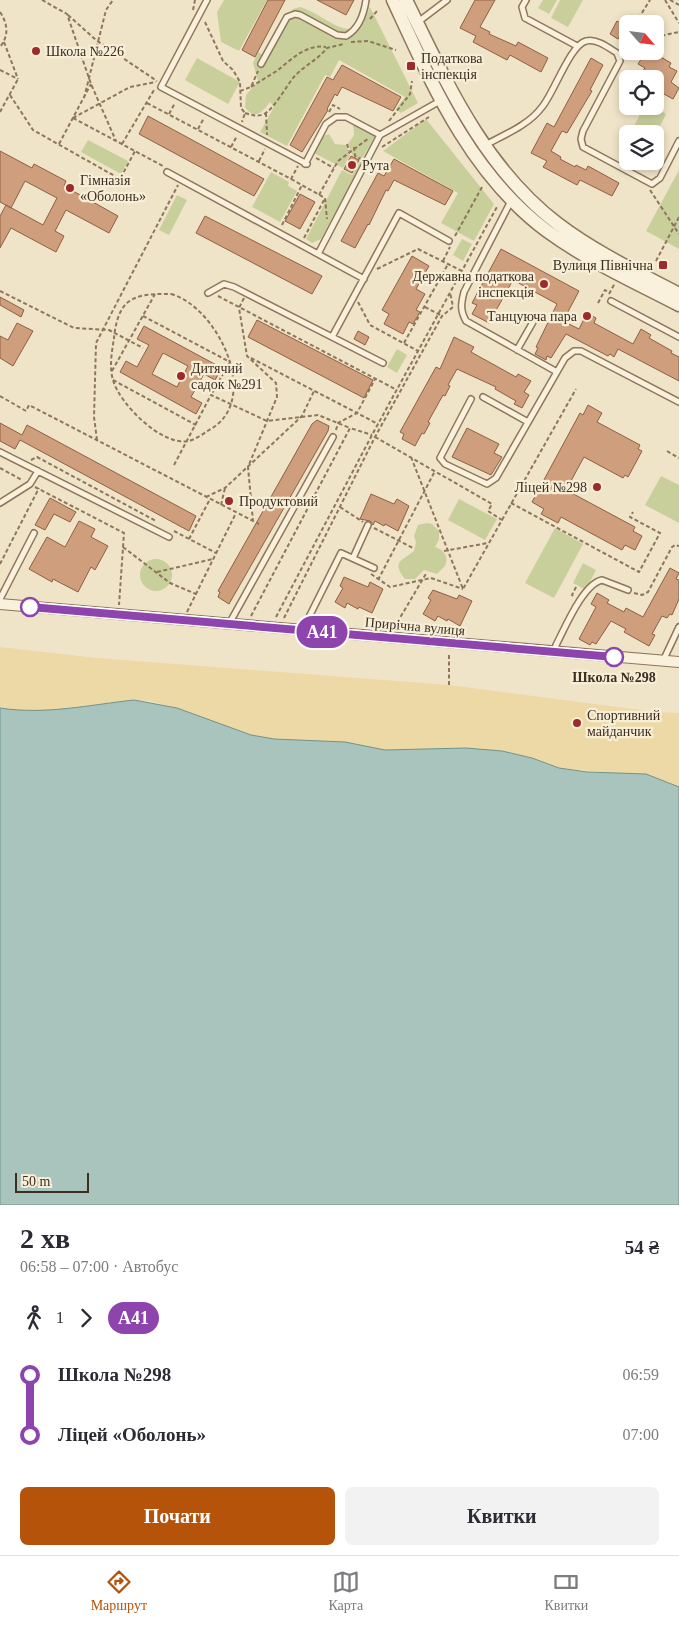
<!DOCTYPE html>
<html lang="uk">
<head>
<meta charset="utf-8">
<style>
  body { margin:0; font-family:Georgia,serif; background:#f2f2f3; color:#2b2b33; height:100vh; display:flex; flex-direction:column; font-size:19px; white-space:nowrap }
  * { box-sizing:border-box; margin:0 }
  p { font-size:16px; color:#7c7c81 }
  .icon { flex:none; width:28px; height:28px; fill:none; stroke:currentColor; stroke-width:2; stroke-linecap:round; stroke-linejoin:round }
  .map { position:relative; height:1205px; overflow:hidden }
  .sheet { display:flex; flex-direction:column; background:#fff; flex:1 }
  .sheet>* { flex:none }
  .badge { padding:0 10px; border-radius:16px; font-size:18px; line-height:32px }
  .needle { width:32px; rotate:118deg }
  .tools { position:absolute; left:619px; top:15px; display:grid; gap:10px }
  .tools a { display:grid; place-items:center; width:45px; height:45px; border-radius:8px; background:#fff; box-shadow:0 2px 8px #0003; font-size:25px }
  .scale { position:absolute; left:15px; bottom:12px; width:74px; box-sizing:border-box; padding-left:5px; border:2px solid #3d2e20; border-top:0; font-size:14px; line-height:18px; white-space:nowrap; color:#3d2e20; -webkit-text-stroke:4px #f7eed8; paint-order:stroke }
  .map>.badge { position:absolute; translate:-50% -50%; box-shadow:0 0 0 2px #fff }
  .legs { display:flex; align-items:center; gap:8px; height:55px; padding:0 20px; font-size:16px }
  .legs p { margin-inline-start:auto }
  .summary { display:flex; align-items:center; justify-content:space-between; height:85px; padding:0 20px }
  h1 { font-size:28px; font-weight:800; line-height:38px }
  .cta { display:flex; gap:10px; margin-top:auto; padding:10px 20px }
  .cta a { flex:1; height:58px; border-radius:8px; background:#b45309; color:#fff; font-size:20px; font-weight:800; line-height:58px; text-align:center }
  .cta a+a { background:#f2f2f3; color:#2b2b33 }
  ul { padding:0 20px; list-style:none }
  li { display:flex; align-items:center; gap:18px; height:60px; font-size:19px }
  li i { display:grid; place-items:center; width:8px; height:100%; margin:0 6px; background:currentColor }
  li i::after { content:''; width:12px; height:12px; margin:-6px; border:4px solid; border-radius:50%; background:#fff }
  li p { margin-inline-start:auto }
  li:first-child i { background:linear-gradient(#0000 50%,currentColor 0) }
  li:last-child i { background:linear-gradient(currentColor 50%,#0000 0) }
  .dock { display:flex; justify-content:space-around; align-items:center; height:70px; border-top:1px solid #e1e1e2; background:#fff; font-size:14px; color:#7c7c81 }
  .dock a { display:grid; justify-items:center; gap:2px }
  .dock .on { color:#b45309 }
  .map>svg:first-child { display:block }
  .green { fill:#c9cf9b }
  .sand { fill:#ecd9a5 }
  .water { fill:#a9c4bc; stroke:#6f938a }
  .building { fill:#cf9f7d; stroke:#8d5f41; fill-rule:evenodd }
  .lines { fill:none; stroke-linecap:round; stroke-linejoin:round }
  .service-casing { stroke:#8d765c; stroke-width:8 }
  .minor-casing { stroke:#8d765c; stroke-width:12 }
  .tertiary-casing { stroke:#8d765c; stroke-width:15 }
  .path { stroke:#8d765c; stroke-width:2; stroke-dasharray:4 2.5; stroke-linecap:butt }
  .service { stroke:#faf1dc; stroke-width:5 }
  .minor { stroke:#faf1dc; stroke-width:10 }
  .tertiary { stroke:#faf1dc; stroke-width:12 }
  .line-1-casing { stroke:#fff; stroke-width:11 }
  .line-1 { stroke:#8e44ad; stroke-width:8 }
  .poi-dot { fill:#9e2a2b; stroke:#f7eed8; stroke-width:2 }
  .stop-1-dot { fill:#fff; stroke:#8e44ad; stroke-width:2.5 }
  .labels { text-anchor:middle; stroke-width:4.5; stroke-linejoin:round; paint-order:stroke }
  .poi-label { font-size:14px; fill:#3d2e20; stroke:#f7eed8; text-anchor:start }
  .street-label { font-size:14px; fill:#3d2e20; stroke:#f7eed8 }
  .stop-label { font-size:14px; font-weight:bold; fill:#3d2e20; stroke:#f7eed8 }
</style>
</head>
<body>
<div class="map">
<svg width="679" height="1205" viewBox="0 0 679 1205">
  <rect width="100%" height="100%" fill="#f0e4c8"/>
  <!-- green -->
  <path class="green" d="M224 0H267L239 51 221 42 217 12Z
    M543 0H557L549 14 538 8Z
    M560 0H583L568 27 551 18Z
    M300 7C327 14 353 52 370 7L418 103 401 113 396 109 405 97 339 60 330 77 325 75 287 146 260 132 274 107 270 102C263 112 254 121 245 107L246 95 258 81 253 63 258 52 267 57 293 9Z
    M197 58 240 82 228 104 185 80Z
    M644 106H651L666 114 655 137V134H630Z
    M426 119 494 204 474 241 441 223 458 193 383 151Z
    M353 124 364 126 376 134 361 161 352 155 348 144 354 135Z
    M329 134 335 144 346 145 350 155 343 168 312 152 321 137Z
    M88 140 128 161 121 174 81 152Z
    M360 161 362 162 321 239 312 243 306 239 342 170 352 175Z
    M679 170V249L646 231Z
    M271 172 289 182 288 186 297 191 280 222 252 207Z
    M177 195 187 200 169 235 159 230Z
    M462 239 472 244 463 261 453 255Z
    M397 349 407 355 397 373 387 367Z
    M661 476 679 485V523L645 505Z
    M459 499 497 519 485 540 448 520Z
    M427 523 432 524 439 531V540L435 547C444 550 449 556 445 566L437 574 424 570 415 579H405C391 561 402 561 414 551L416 542 414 536 418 525Z
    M555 528 583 544 554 598 525 583Z
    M140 575a16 16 0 1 1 32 0a16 16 0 1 1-32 0Z
    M583 563 596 570 586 590 573 583Z"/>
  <!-- sand -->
  <path class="sand" d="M0 647 97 658 449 685 656 712 679 713V787L655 777 559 768 532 758 502 751 466 748 385 750 345 742 274 739 251 735 177 708 149 701 134 700 47 711H23L0 708Z"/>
  <!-- water -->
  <path class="water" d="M134 700 177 708 251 735 274 739 345 742 385 750 466 748 502 751 532 758 559 768 587 772 646 774 679 787V1205H0V708C46 715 88 705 134 700Z"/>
  <!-- building -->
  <path class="building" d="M268 0H285L255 57 242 50Z
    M317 0H354L346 15Z
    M475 0H495L480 27 490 32 489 34 516 46 518 42 548 58 541 72 510 55 507 60 473 42 476 36 460 28Z
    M617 21 626 26 618 39 610 34Z
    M645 53 652 57 654 53 671 63 669 67 677 71 671 82 679 88 673 99 664 94 662 97 655 93 660 82 642 72 645 68 638 64Z
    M591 58 603 65 590 90 592 91 567 133 562 131 551 151 561 157 560 159 575 167 576 165 586 170 588 166 619 183 612 196 580 180 577 185 543 167 547 161 531 153 547 123 554 127Z
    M342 65 401 97 393 111 342 87 337 96 335 94 327 109 328 110 302 152 290 145 327 77 333 80Z
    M148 116 264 179 254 196 139 134Z
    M0 151 32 168 34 164 66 181 64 186 118 216 109 233 66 210 55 231 64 236 56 252 11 228 0 248V216L6 205 43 225 57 198 25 181 11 208 0 202Z
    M351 156 359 160 352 173 344 169Z
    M394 159 453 191 445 205 394 180 388 191 386 190 369 225 368 224 355 248 341 241 378 173 384 176Z
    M300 194 315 202 300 229 285 221Z
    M205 216 322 276 312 294 196 233Z
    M501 249 579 291 563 321 579 329 587 313 596 318 594 323 633 344 641 329 651 335 649 338 672 351 671 353 679 357V381L618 349 614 357 610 354 608 356 566 334 551 358 547 356 546 360 535 354 538 348 536 347 557 304 513 280 489 323 472 314 477 305 472 303Z
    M412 256 429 266 416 289 425 294 416 310 420 312 413 324 409 322 403 334 384 324 389 314 382 310Z
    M0 297 24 310 21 317 0 305Z
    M257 320 373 380 364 398 248 337Z
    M17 323 33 331 13 366 0 358V336L8 340Z
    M144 326 222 368 215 380 204 374 191 397 202 403 196 414 120 372 126 361 137 367 149 345 137 339ZM163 353 188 366 177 387 152 374Z
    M358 331 369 337 365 345 354 339Z
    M454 337 474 347 471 352 516 377 518 374 531 381 524 392 529 395 522 408 514 404 516 401 495 389 496 387 457 369 448 385 450 386 445 396 443 395 428 422 430 423 424 434 422 433 415 446 402 439 404 434 400 432 436 367 440 369Z
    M588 405 602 413 597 422 640 445 638 449 642 451 628 477 625 475 623 478 584 457 566 490 635 527 633 531 642 536 635 550 625 545 622 550 561 517 558 523 541 514 544 509 532 502 580 413 583 415Z
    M317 420 329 426 328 431 229 604 218 597 220 592 218 591 312 424Z
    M0 423 22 435 27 425 196 516 189 531 20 440 15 449 0 441Z
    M467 428 499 444 494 453 502 457 491 475 452 457Z
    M371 494 394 504 397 499 409 506 398 531 385 524 384 526 375 521 373 525 370 521 360 519Z
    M50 498 76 512 70 522 54 514 45 530 35 525Z
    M79 521 95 529 91 537 108 546 95 570 91 567 78 592 53 579 52 582 29 569 47 537 65 547Z
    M670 568 679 573 676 579 679 580V599L672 615 670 614 667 618 662 616 652 634 655 635 649 646 624 632 626 629 611 621 596 644 592 642 590 645 579 639 596 607 591 604 597 593 609 600 607 603 624 612 626 608 643 617Z
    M344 577 368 587 370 582 383 589 372 613 359 607 358 609 347 603 345 608 335 602 343 588 340 586Z
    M433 590 457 599 459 595 472 601 460 626 448 619 447 621 438 616 435 621 423 614 431 600 428 598Z"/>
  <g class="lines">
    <!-- service casing -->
    <g class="service-casing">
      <path id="service" d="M207 0 161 87 307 164
        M526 0 522 7 525 18 577 46
        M418 22 447 0
        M261 64 287 17 295 14 300 15 337 35 346 36C359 29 364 14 366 0
        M485 145C504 135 529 125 542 107 554 93 570 45 586 41 596 38 609 48 617 53L620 61 583 131 581 139 583 147 652 184 660 178 679 141
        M305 164 326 124 336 117H346L380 135
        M167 172 364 279
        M511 201 464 292C461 304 460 310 466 321L557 372
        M318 254 380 135 440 101
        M208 293 224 284 234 287 383 363
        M611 301 679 337
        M332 337 399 213 449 241
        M517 350 533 322
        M483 397 528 422
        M471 399 440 458 445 464 487 484 496 478 565 358 574 351H581L679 402
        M0 452 169 537
        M0 503 30 484 38 471
        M353 558 368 525
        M0 599 34 533
        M229 624 333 437
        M305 630 307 621 341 553 374 568
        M555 651 556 645C565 628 583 584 602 580L628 590
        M663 661 679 627"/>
    </g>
    <!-- minor casing -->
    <g class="minor-casing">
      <path id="minor" d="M0 604 679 662"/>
    </g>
    <!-- tertiary casing -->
    <g class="tertiary-casing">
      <path id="tertiary" d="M393 0C432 84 470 174 547 231 588 261 635 282 679 305
        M406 0C446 81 483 167 558 224 595 252 637 272 679 294"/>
    </g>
    <!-- path -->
    <path class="path" d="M42 0 67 14 91 84 116 141
      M665 0 679 23
      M670 0 679 5
      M193 10 195 0
      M0 12C8 24 9 36 0 47
      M68 15 96 40 157 81
      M370 19 377 11
      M205 22 223 61 233 70 240 82 241 108 245 113 242 122
      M635 24 650 0
      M655 37 679 32
      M4 42 18 79
      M351 42 368 41 396 50
      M620 47 628 36
      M0 70 18 79
      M251 87C260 81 269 76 278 70 292 59 306 44 326 47
      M240 91 251 87 258 71
      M10 95 33 130 120 179 135 151
      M84 98 106 10 113 0
      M147 103 291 179 298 166
      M0 112 18 79
      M329 112 333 105 340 109
      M245 113C252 115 257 117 264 114 273 110 286 87 293 78 303 66 318 60 327 48L344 44
      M266 113 267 135
      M169 114 175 103
      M73 118 163 166
      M73 118 130 87 156 82
      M389 121 410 94 412 81
      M198 129 204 118
      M59 144 91 84
      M122 144 154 90
      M347 144 349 151
      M231 147 237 136
      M354 147 355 156 361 159
      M382 147 429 117
      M316 158 334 168
      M259 161 265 149
      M291 179 325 198 327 219
      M650 190 679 234
      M319 195 338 161 369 138
      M282 225 302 185
      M455 236 482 187
      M304 238 325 198
      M443 261 450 247
      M656 261 679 217
      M377 269 418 249 462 271
      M0 291 74 328 109 330 143 348
      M171 294C218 307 263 401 209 430 203 434 196 439 189 441 162 447 119 403 113 380 109 367 112 351 114 338 115 327 118 311 127 303 139 293 156 294 171 294Z
      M609 294 615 283
      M218 296 397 390
      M244 298 239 308 247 356 276 383 277 397 248 467 253 521
      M358 302 370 325 418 351
      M598 303 605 290 610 293
      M425 307 442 316
      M143 316 230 362 211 395
      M404 343 448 264
      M251 358 357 413 375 379
      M112 371 155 294
      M113 380 196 425
      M0 396 26 411 29 405 259 524
      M336 430 338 423 357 413 378 424
      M375 437 492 504 488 511 502 520 463 589
      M97 440 94 417 96 343 178 185
      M667 451 679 458
      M411 457 463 589
      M31 460 37 457 156 521
      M174 465 211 395 267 421 318 415 350 428
      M0 468 22 480
      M35 487 124 533 119 605
      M206 497 225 488 302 416 314 391
      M511 503 639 572 660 533 630 517 633 512
      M221 505 225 488
      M340 507 363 522
      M502 520 576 389
      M374 528 413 548
      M174 531 216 553
      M189 539 210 499
      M123 547 170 583 196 594
      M444 551 488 543
      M0 564 39 488
      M157 572 213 559
      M371 574 390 587 431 578 463 589
      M378 580 435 471
      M634 593 642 595 648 592 672 547 675 545 679 546
      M573 596 572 595 577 585
      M187 612 236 513
      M251 616 350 428 372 435
      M276 617 372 435 498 205
      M284 618 375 437 442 316 453 307 450 292
      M394 628 427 572
      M449 685V654"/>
    <!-- service -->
    <use href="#service" class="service"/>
    <!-- minor -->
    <use href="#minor" class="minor"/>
    <!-- tertiary -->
    <use href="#tertiary" class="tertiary"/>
  </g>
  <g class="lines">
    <!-- line-1 casing -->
    <g class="line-1-casing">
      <path id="line-1" d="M30 607 614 657"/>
    </g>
    <!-- line-1 -->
    <use href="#line-1" class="line-1"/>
  </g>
  <!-- markers -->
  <g class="poi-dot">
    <circle cx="36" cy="51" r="5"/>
    <rect x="406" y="61" width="10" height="10" rx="2.5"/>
    <circle cx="352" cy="165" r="5"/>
    <circle cx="70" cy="188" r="5"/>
    <rect x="658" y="260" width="10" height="10" rx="2.5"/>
    <circle cx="544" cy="284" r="5"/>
    <circle cx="587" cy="316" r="5"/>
    <circle cx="181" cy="376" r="5"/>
    <circle cx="597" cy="487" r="5"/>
    <circle cx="229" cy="501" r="5"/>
    <circle cx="577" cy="723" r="5"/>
  </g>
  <g class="stop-1-dot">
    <circle cx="30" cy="607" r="9"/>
    <circle cx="614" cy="657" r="9"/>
  </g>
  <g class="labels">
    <!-- poi labels -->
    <g class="poi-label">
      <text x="46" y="56">Школа №226</text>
      <text x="421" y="63">Податкова<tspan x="421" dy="16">інспекція</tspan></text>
      <text x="362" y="170">Рута</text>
      <text x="80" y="185">Гімназія<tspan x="80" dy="16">«Оболонь»</tspan></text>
      <text x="653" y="270" text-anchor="end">Вулиця Північна</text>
      <text x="534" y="281" text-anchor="end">Державна податкова<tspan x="534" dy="16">інспекція</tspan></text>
      <text x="577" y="321" text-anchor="end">Танцуюча пара</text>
      <text x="191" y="373">Дитячий<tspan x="191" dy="16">садок №291</tspan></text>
      <text x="587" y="492" text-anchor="end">Ліцей №298</text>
      <text x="239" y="506">Продуктовий</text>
      <text x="587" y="720">Спортивний<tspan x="587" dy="16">майданчик</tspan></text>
    </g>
    <!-- street labels -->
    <g class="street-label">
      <text transform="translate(415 626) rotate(5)" y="5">Прирічна вулиця</text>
    </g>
    <!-- stop labels -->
    <g class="stop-label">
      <text x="614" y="682">Школа №298</text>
    </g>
  </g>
</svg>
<div class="tools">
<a><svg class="needle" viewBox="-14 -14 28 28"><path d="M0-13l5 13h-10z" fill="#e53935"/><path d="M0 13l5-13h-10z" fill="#7c7c81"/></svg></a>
<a><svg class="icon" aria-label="locate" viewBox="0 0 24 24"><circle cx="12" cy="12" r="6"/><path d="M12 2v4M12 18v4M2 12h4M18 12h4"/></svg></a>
<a><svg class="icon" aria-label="layers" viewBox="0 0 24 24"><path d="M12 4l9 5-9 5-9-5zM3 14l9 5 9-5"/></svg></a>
</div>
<div class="scale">50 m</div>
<b class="badge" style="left:322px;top:632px;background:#8e44ad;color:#fff">A41</b>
</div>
<section class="sheet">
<div class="summary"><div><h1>2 хв</h1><p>06:58 – 07:00 · Автобус</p></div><b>54 ₴</b></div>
<div class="legs"><svg class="icon" aria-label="walk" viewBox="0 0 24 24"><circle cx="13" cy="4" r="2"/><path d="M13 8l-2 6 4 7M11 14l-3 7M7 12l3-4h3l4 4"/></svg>1<svg class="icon" aria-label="forward" viewBox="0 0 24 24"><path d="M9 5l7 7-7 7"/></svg><b class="badge" style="background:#8e44ad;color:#fff">A41</b></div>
<ul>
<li><i style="color:#8e44ad"></i><b>Школа №298</b><p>06:59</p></li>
<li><i style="color:#8e44ad"></i><b>Ліцей «Оболонь»</b><p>07:00</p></li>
</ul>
<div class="cta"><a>Почати</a><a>Квитки</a></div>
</section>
<nav class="dock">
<a class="on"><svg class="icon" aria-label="directions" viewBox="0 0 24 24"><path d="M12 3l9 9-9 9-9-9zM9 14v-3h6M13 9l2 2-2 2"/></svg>Маршрут</a>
<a><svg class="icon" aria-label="map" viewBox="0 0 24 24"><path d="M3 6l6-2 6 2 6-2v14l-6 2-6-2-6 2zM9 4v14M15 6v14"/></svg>Карта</a>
<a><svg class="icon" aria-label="tickets" viewBox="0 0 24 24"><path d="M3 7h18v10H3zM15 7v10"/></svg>Квитки</a>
</nav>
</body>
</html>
